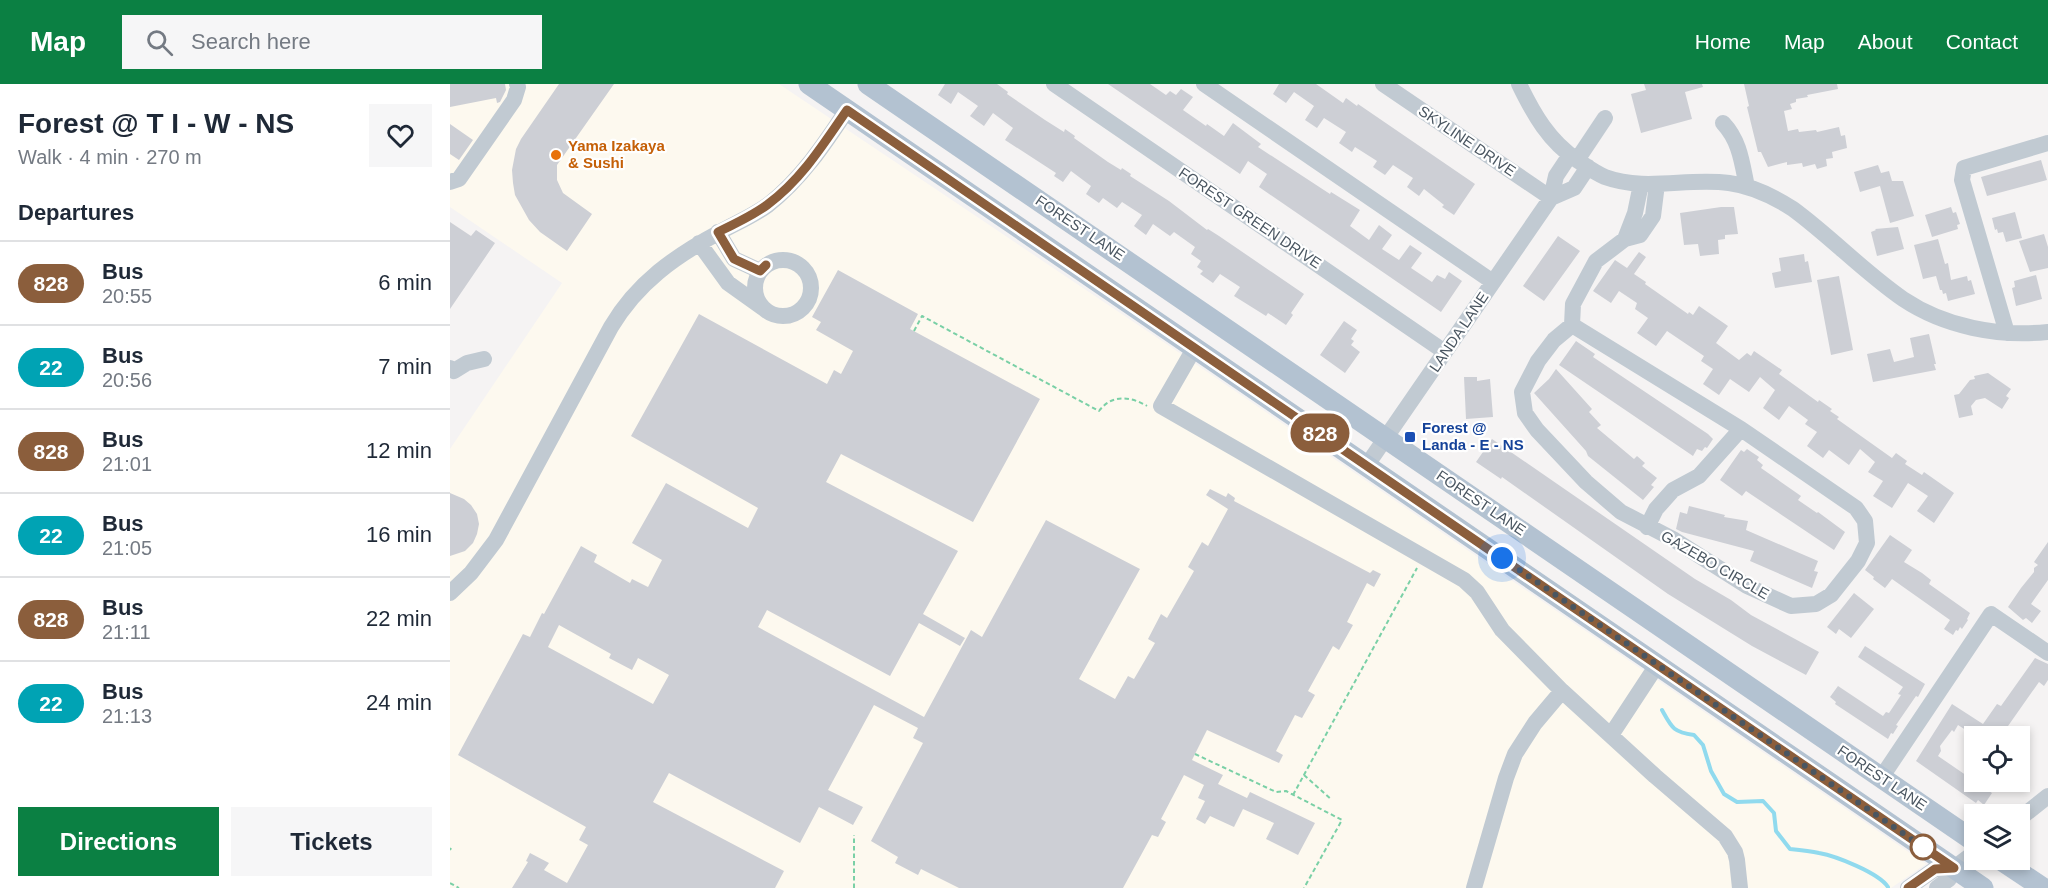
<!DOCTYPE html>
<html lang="en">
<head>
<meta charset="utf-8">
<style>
  body { margin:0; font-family:Helvetica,sans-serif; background:#f6f6f7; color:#1f2937; height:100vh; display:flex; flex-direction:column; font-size:22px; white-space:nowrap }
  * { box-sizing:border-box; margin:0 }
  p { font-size:20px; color:#747a83 }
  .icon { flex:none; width:33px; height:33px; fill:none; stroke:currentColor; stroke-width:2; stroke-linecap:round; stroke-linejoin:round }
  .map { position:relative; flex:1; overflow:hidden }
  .side { display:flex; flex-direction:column; background:#fff; width:450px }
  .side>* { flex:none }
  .badge { padding:0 12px; border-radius:20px; font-size:21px; line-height:39px }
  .fabs { position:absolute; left:1514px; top:642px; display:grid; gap:12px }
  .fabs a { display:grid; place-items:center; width:66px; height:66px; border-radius:0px; background:#fff; box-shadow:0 3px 9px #0003; font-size:30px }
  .you { position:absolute; width:30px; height:30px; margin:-15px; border:4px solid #fff; border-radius:50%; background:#1a73e8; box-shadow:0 0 0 9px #1a73e833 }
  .map>.badge { position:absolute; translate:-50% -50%; box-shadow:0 0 0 3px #fff }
  h2 { padding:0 18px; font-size:22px; line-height:54px }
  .round { display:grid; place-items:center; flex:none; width:63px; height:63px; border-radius:0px; background:#f6f6f7 }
  .head { display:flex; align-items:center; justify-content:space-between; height:102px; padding:0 18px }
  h1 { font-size:28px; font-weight:600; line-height:45px }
  .action { display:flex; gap:12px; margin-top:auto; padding:12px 18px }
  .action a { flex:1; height:69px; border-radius:0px; background:#0b8043; color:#fff; font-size:24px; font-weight:600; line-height:69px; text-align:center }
  .action a+a { background:#f6f6f7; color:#1f2937 }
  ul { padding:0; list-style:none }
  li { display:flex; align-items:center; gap:18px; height:84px; padding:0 18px; border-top:2px solid #e0e1e3 }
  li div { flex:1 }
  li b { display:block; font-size:22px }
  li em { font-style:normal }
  li .badge { min-width:66px; font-weight:700; text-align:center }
  header { display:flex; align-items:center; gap:36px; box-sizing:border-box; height:84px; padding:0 30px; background:#0b8043; color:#fff }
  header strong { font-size:28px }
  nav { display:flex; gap:33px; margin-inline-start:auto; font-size:21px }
  .search { width:420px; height:54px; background:#f6f6f7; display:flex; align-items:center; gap:15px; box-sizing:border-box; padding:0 21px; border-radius:0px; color:#747a83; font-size:22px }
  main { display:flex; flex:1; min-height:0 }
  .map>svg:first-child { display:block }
  .commercial { fill:#fdf9ef }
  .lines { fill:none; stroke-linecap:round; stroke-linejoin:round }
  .stream { stroke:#90daee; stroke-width:4 }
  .building { fill:#cdcfd5; fill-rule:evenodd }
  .path { stroke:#7ad0a6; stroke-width:2; stroke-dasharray:4.5 3; stroke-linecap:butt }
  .minor { stroke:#c1cad2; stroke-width:16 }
  .major { stroke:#b3c2d1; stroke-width:21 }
  .line-casing { stroke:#fff; stroke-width:14 }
  .line { stroke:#8b5e3c; stroke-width:9 }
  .walk { stroke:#4a5661; stroke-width:6; stroke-dasharray:0 10.8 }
  .food-dot { fill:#e8710a; stroke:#fff; stroke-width:2 }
  .transit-dot { fill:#1a4fb4; stroke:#fff; stroke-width:2 }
  .stop-dot { fill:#fff; stroke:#8b5e3c; stroke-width:3 }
  .labels { text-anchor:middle; stroke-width:4.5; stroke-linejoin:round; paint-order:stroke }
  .street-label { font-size:15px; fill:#4a5661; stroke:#fff }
  .food-label { font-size:15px; font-weight:bold; fill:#c56008; stroke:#fff; text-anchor:start }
  .transit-label { font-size:15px; font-weight:bold; fill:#164399; stroke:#fff; text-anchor:start }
</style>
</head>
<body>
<header>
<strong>Map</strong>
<div class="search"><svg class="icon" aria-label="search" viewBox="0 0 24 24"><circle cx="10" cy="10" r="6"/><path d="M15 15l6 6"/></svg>Search here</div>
<nav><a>Home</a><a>Map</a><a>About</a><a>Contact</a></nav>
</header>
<main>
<section class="side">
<div class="head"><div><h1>Forest @ T I - W - NS</h1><p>Walk · 4 min · 270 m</p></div><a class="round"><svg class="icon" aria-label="heart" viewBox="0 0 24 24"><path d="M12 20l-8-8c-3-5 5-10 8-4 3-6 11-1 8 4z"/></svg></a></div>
<h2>Departures</h2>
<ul>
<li><span class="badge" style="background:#8b5e3c;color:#fff">828</span><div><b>Bus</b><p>20:55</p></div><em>6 min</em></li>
<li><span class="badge" style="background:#00a3b4;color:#fff">22</span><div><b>Bus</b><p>20:56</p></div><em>7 min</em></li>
<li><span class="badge" style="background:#8b5e3c;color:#fff">828</span><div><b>Bus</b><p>21:01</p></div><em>12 min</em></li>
<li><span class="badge" style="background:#00a3b4;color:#fff">22</span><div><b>Bus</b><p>21:05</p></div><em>16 min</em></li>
<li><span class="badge" style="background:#8b5e3c;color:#fff">828</span><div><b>Bus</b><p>21:11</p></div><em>22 min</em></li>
<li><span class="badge" style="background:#00a3b4;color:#fff">22</span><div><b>Bus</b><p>21:13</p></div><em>24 min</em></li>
</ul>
<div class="action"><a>Directions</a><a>Tickets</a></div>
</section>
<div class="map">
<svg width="1598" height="804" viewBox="0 0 1598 804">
  <rect width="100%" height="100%" fill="#f5f3f3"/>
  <!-- commercial -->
  <path class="commercial" d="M0 0H329L715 259 1476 780 1441 804H0V365L112 199 0 123Z"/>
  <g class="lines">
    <!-- stream -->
    <path class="stream" d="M1212 626C1222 644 1223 648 1244 651L1253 661 1261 687 1274 710 1287 718 1313 717 1324 729 1326 747 1340 765C1350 766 1360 767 1369 769 1386 772 1429 789 1438 803"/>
  </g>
  <!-- building -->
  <path class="building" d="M0 0H55L56 6 50 18 47 19 46 14 0 23Z
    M109 0H164L107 81V96L113 109 142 130 117 167 90 148 79 136 65 111 63 99 62 86 66 65 71 55Z
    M495 0H547L558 8 557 10 595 36 614 48 615 45 625 52 624 54 658 78 671 86 672 84 681 90 680 92 719 117 757 146 758 145 769 152 854 210 841 229 843 231 836 241 818 229 816 232 784 212 790 203 770 190 763 199 750 190 753 187 747 183 751 177 741 170 745 163 724 148 720 152 703 140 696 151 684 142 692 131 672 118 667 124 653 114 649 119 636 110 641 102 621 87 613 98 604 92 606 89 555 56 563 44 543 29 534 42 520 32 528 22 508 8 501 20 488 11Z
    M658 0H700L716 11 720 7 726 11 731 5 743 13 733 26 756 42 757 40 774 52 783 39 811 60 808 63 880 110 881 108 910 126 900 142 919 156 929 141 942 151 932 165 949 176 960 161 972 169 961 184 982 198 987 191 995 195 999 188 1012 197 991 228 809 103 817 90 798 77 790 90Z
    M829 0H866L893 19 896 14 907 22 908 20 1025 100 1004 131 992 123 994 121 974 105 969 112 957 103 963 94 943 81 935 91 923 83 927 77 905 63 902 68 889 59 896 48 874 34 867 44 855 36 864 22 844 8 836 19 823 10Z
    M1194 0H1252L1253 3 1235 8 1242 35 1191 49 1181 10 1196 6Z
    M1294 0H1387L1388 5 1357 11 1358 13 1346 15V18L1340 20 1342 25 1334 27 1338 47 1348 45 1349 48 1366 46 1367 48 1389 43 1391 52 1395 51 1397 64 1382 68 1383 74 1376 75 1377 82 1367 85 1365 80 1353 83 1352 79 1337 81V78L1318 83 1311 68H1308L1297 23 1299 22Z
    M0 40 23 56 9 76 0 70Z
    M1591 76 1597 96 1537 112 1531 93Z
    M1428 81 1431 89 1439 87 1442 97H1453L1464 132 1440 139 1430 102 1410 108 1404 88Z
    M1271 123H1284L1288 150 1275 151V155L1268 156 1269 170 1250 172 1248 160 1234 161 1230 129Z
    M1501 123 1503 129 1506 128 1510 140 1507 141 1508 145 1482 153 1475 131Z
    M1565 128 1572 154 1556 158 1553 148 1548 149 1547 145 1545 146 1542 134Z
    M0 138 21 152 26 146 45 159 0 225Z
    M1448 143 1454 165 1427 172 1421 148 1426 146 1425 145Z
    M1594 150 1598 163V184L1580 188 1569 157Z
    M1108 152 1130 167 1094 217 1073 202Z
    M1488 155 1495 180 1498 179 1501 196 1517 192 1518 197 1521 196 1525 210 1498 217 1496 209 1493 210 1492 206H1490L1486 192 1473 195 1464 161Z
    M1189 168 1196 173 1184 190 1196 198 1195 200 1238 230 1239 228 1243 231 1249 222 1278 242 1266 259 1289 276 1297 269 1301 272 1304 267 1332 286 1329 290 1368 318 1369 316 1382 325 1380 327 1389 333 1387 335 1442 374 1446 369 1457 377 1455 380 1472 391 1474 388 1504 409 1484 439 1467 427 1478 412 1458 399 1442 424 1423 412 1433 397 1418 388 1425 378 1410 365 1399 381 1379 366 1373 374 1357 362 1367 348 1355 340 1358 336 1339 322 1329 336 1313 324 1325 306 1310 293 1299 308 1280 295 1269 311 1253 300 1263 285 1251 277 1254 272 1217 247 1206 262 1187 249 1198 234 1185 225 1187 219 1169 207 1161 219 1143 207 1165 176 1177 184Z
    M1354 170 1355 178 1358 177 1362 198 1325 204 1322 189 1331 187 1329 174Z
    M388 186 468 230 460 245 590 315 523 438 391 370 376 398 508 467 473 530 515 554 510 562 469 539 440 592 317 526 308 543 474 633 521 546 532 553 596 436 690 485 629 595 665 615 678 592 684 595 705 559 698 555 711 530 717 534 744 487 738 483 752 458 758 462 778 425 756 411 760 405 776 413 778 409 785 414 784 417 920 489 923 486 931 490 924 503 917 499 897 538 903 541 889 566 883 562 858 607 865 611 852 634 845 631 826 667 833 671 829 679 757 646 742 676 773 691 768 700 797 714 800 708 865 739 848 771 816 755 824 739 793 725 784 743 760 732 755 740 746 735 755 717 748 714 754 701 734 691 711 735 716 738 708 753 702 751 673 804H509L471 785 468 791 445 779 448 773 421 757 473 659 463 654 468 644 424 621 378 706 413 723 403 741 369 723 350 759 219 689 203 718 334 787 325 804H62L78 778 76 777 80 769 99 779 94 786 117 799 138 761 129 756 136 743 8 671 73 550 80 553 92 529 94 530 131 462 147 471 144 478 180 499 182 495 198 503 212 476 182 459 216 399 298 444 308 424 181 352 249 230 377 300 384 286 391 290 403 267 366 246 371 238 362 233ZM109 541 161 570 159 574 182 586 188 574 219 591 203 620 98 563Z
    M1586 191 1592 215 1566 222 1562 204 1565 203 1564 197Z
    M1389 192 1403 266 1381 271 1367 196Z
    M894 237 907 246 901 255 904 257 901 261 910 268 895 289 870 271Z
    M1479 250 1486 280H1484L1486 286 1423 298 1417 270 1440 265 1444 278 1464 273 1460 254Z
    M1126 257 1145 270 1143 273 1258 350 1263 355 1257 364 1255 363 1252 367 1247 365 1243 372 1109 281Z
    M1106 285 1142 325 1139 328 1151 341 1147 344 1184 375 1187 372 1195 379 1192 382 1207 394 1201 401 1204 403 1193 416 1138 372 1136 367 1084 309 1099 295Z
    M1538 289 1561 305 1556 312 1559 314 1552 325 1535 314 1526 316 1521 322 1523 331 1509 334 1504 311 1509 310 1520 296 1525 295 1524 292Z
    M1014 293H1027V297L1040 295 1043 333 1016 335Z
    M1042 355 1245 495 1281 516 1301 531 1369 568 1356 591 1302 562 1218 510 1052 393 1051 395 1026 378Z
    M1297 365 1309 373 1307 376 1313 381 1311 384 1351 412 1348 416 1367 429 1368 428 1395 448 1384 466 1296 407 1292 412 1270 396 1291 366 1294 368Z
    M0 409 14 415 21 421 27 430 29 440 27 450 23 459 15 467 0 472Z
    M1239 422 1275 431 1274 433 1298 437 1296 446 1368 477 1364 487 1368 488 1362 504 1300 477 1304 467 1232 448 1226 445 1230 428 1237 430Z
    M1440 451 1462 466 1454 478 1472 489 1481 496 1479 500 1520 529 1517 535 1518 536 1512 545 1510 543 1508 547 1506 546 1503 551 1494 545 1500 536 1442 495 1435 504 1423 495 1424 493 1415 486Z
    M1598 458V496L1581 520 1591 527 1582 539 1576 534 1573 536 1558 523 1571 504 1584 488V484L1588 481 1584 478Z
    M1404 509 1424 525 1401 554 1389 545 1386 550 1377 543Z
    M1415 562 1475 600 1468 613 1466 612 1446 641 1448 642 1443 650 1441 649 1438 655 1385 620 1386 618 1380 613 1388 602 1433 632 1436 628 1439 629 1451 611 1448 610 1453 603 1408 573Z
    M1585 574 1598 580V596L1594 602 1589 598 1551 652H1525L1508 641 1504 648 1502 646 1490 662 1491 667 1488 672 1542 709 1534 721 1528 716 1526 719 1466 677 1502 620 1533 640 1547 620 1551 622Z"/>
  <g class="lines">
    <!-- path -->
    <path class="path" d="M464 247 472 232 649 327C662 310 680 312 697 322
      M745 670 826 708 836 707 892 736 854 804
      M854 691 882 716
      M843 711 967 484
      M0 766 1 764
      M0 799 9 804
      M404 804V751"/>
    <!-- minor -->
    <path class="minor" d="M604 0 995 268
      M754 0 1043 198
      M933 0 1101 114
      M1069 0C1084 31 1099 57 1127 76L1155 34
      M1273 39C1290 57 1292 79 1297 103
      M1127 76C1136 82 1145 89 1155 93 1196 108 1238 93 1279 99 1303 102 1323 112 1343 125 1381 153 1414 188 1453 215 1495 243 1548 253 1598 248
      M0 98 9 95 64 16 68 3 67 0
      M1101 114 1124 104 1138 83
      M268 148 284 175 310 187
      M1175 155 1185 129 1191 100
      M249 159 278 199 313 224
      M305 204a28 28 0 1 1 56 0a28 28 0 1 1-56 0Z
      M1122 241 1291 345 1406 424 1415 437 1417 459 1408 477 1381 511 1366 520 1341 522 1297 502 1223 455 1171 428 1136 398 1087 346 1075 329 1072 308 1088 277 1104 256 1122 241 1123 220 1146 177 1175 155 1190 151 1203 132 1207 100
      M1557 249 1512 96 1514 84 1598 59
      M745 263 711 322 1014 496 1027 508 1052 546 1112 607 1205 692 1275 752 1285 768 1287 776 1290 804
      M0 284 4 287 17 279 34 275
      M917 381 1101 114 1106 92 1120 71
      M1197 443 1206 425 1223 406 1249 392 1291 345
      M0 509 21 489 46 456 161 243C187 199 225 172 270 148 286 139 303 132 318 121 351 95 374 61 397 26
      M1161 651 1207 581
      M1431 694 1541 530 1598 569
      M1569 735 1598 712
      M1024 804 1056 694 1065 670 1085 639 1112 607
      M1458 804 1485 785 1504 784 1524 769
      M1487 804 1499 795 1504 784"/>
    <!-- major -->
    <path class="major" d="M359 0 1533 804
      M418 0 1524 757
      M1551 776 1593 804"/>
  </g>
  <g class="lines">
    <!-- line casing -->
    <g class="line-casing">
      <path id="line" d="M316 181 310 187 284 175 268 148C285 140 302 132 317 121 351 96 373 61 397 26L1504 784 1485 785 1458 804"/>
    </g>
    <!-- line -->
    <use href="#line" class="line"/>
    <!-- walk -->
    <path class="walk" d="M1052 474 1473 763"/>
  </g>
  <!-- markers -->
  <circle class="food-dot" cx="106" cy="71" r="6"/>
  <rect class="transit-dot" x="954" y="347" width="12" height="12" rx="3"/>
  <circle class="stop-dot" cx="1473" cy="763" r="12"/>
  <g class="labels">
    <!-- street labels -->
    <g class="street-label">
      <text transform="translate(1017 57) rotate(34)" y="5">SKYLINE DRIVE</text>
      <text transform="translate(800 134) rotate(34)" y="5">FOREST GREEN DRIVE</text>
      <text transform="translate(630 144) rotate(34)" y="5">FOREST LANE</text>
      <text transform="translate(1009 248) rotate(-56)" y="5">LANDA LANE</text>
      <text transform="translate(1031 419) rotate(34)" y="5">FOREST LANE</text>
      <text transform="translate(1265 481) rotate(30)" y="5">GAZEBO CIRCLE</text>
      <text transform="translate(1432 694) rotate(34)" y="5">FOREST LANE</text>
    </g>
    <!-- food labels -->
    <g class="food-label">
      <text x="118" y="67">Yama Izakaya<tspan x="118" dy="17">&amp; Sushi</tspan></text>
    </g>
    <!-- transit labels -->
    <g class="transit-label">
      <text x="972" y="349">Forest @<tspan x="972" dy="17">Landa - E - NS</tspan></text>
    </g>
  </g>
</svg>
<div class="fabs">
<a><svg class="icon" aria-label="locate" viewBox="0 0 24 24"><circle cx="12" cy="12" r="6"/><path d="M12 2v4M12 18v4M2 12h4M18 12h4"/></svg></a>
<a><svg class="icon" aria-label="layers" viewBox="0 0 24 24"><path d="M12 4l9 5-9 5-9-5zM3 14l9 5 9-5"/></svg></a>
</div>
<div class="you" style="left:1052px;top:474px"></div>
<b class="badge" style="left:870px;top:349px;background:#8b5e3c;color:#fff">828</b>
</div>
</main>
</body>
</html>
